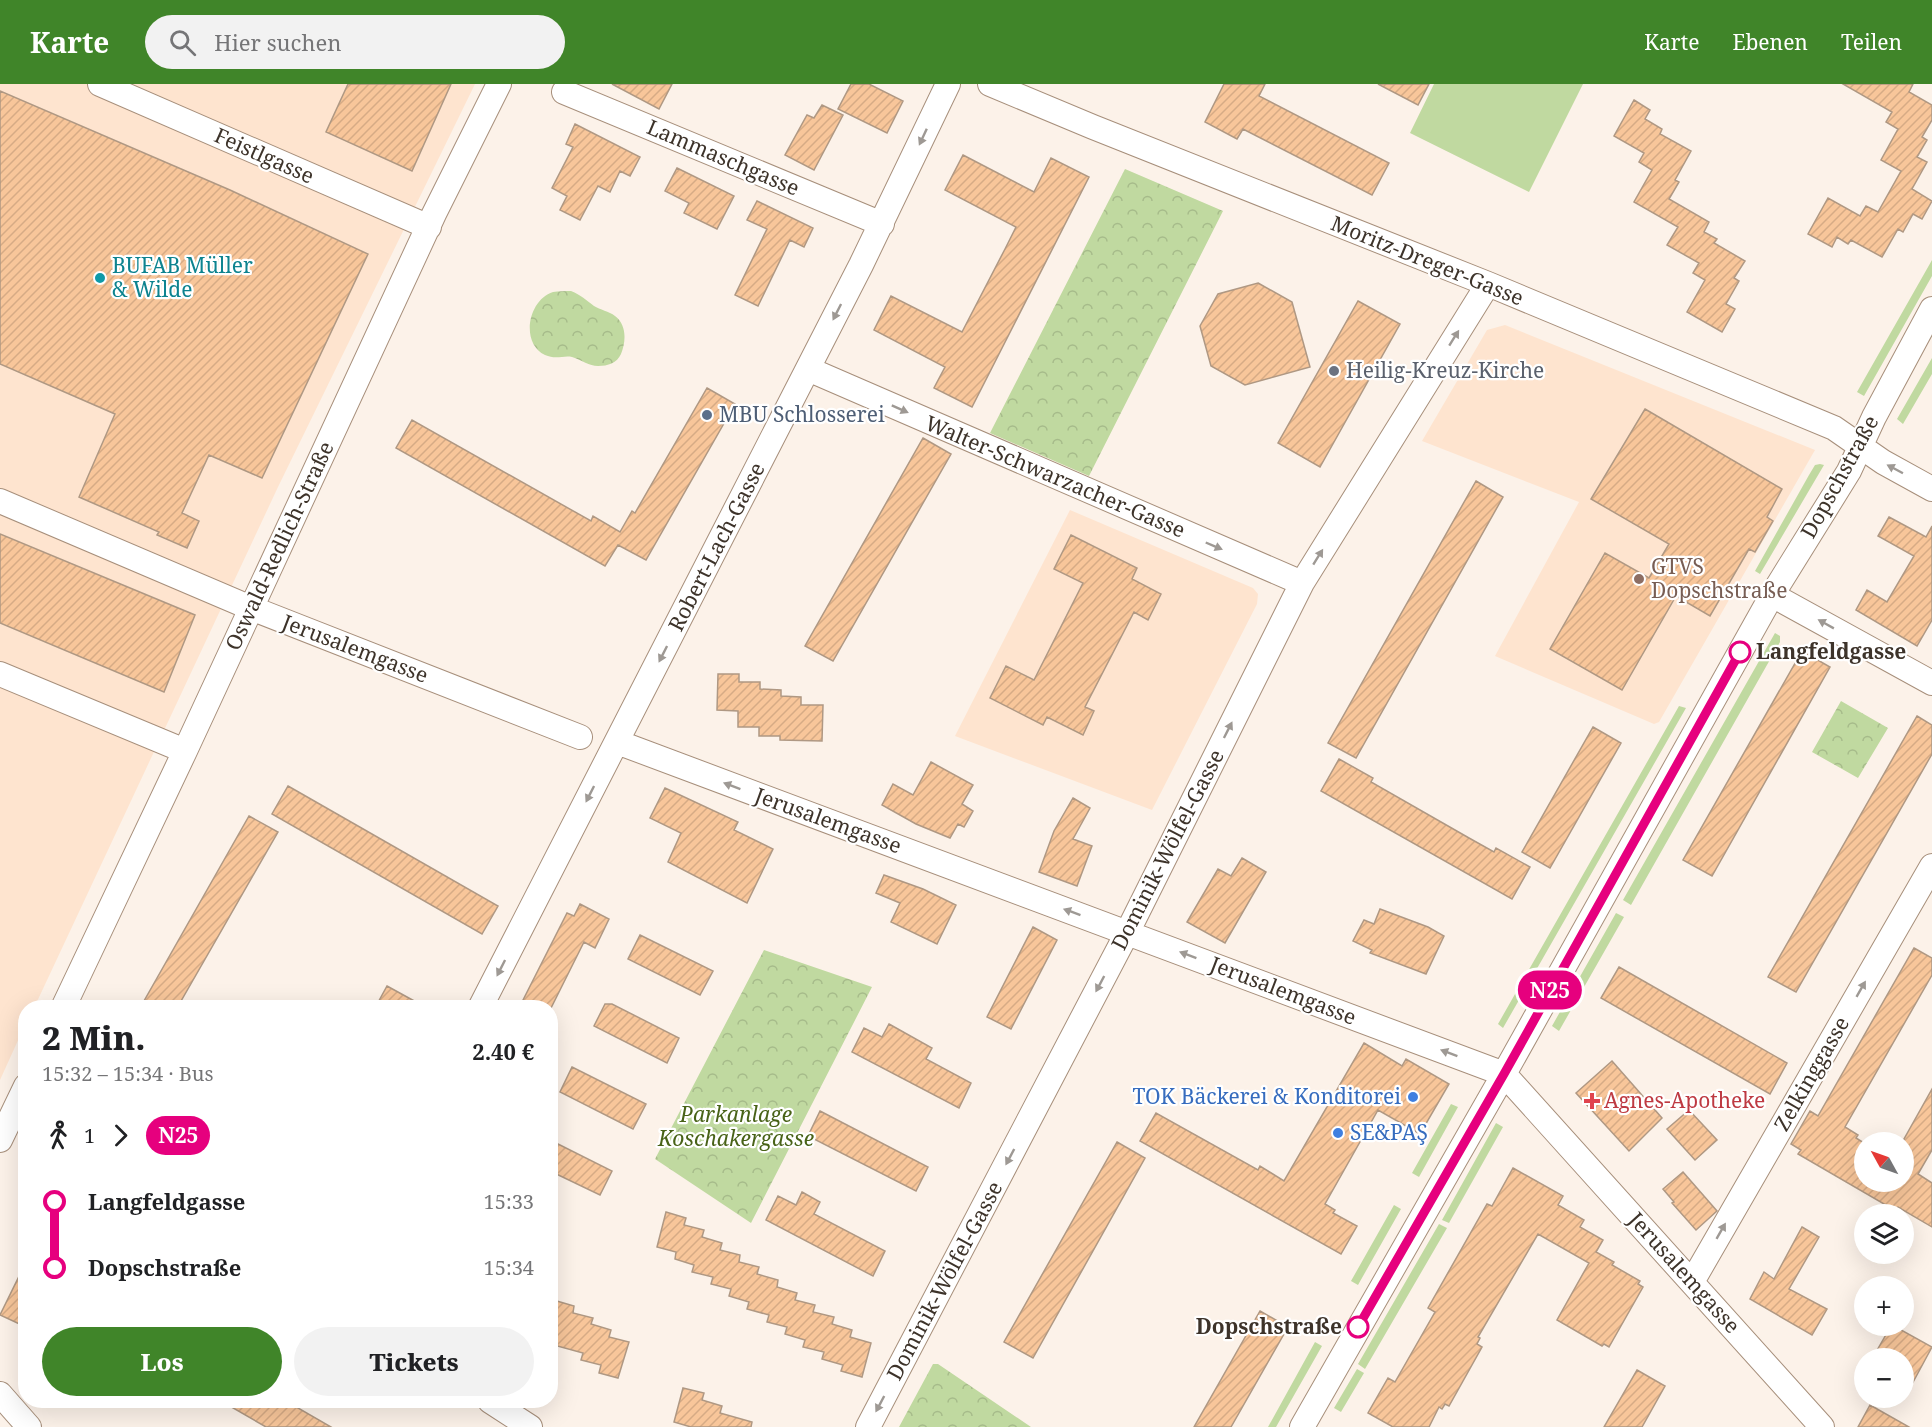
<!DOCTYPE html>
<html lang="de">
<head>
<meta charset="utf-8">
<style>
  body { margin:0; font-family:"Noto Serif",serif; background:#f2f2f2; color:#202124; height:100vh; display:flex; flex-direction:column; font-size:22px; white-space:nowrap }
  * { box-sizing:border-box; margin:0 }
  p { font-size:20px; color:#757577 }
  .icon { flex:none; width:33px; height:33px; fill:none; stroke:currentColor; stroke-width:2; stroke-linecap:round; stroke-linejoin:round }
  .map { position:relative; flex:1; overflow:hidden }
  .panel { position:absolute; left:18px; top:916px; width:540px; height:408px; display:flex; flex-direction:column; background:#fff; border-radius:24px; box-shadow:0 6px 24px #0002 }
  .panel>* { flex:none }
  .badge { padding:0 12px; border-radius:20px; font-size:21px; line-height:39px }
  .needle { width:39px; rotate:310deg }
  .controls { position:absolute; left:1854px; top:1048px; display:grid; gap:12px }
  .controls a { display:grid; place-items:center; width:60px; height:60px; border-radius:50%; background:#fff; box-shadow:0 6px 24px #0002; font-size:30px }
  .map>.badge { position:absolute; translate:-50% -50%; box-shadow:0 0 0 3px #fff }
  .legs { display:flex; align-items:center; gap:9px; height:66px; padding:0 24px; font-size:20px }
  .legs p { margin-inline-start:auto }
  .head { display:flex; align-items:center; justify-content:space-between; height:102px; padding:0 24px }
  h1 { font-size:33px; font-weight:800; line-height:45px }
  .cta { display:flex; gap:12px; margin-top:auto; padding:12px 24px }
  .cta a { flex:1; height:69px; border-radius:36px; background:#408529; color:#fff; font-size:24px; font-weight:800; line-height:69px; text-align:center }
  .cta a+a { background:#f2f2f2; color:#202124 }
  ul { padding:0 24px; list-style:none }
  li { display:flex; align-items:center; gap:21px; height:66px; font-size:22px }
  li i { display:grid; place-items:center; width:9px; height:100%; margin:0 8px; background:currentColor }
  li i::after { content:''; width:15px; height:15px; margin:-8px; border:4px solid; border-radius:50%; background:#fff }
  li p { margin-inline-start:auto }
  li:first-child i { background:linear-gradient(#0000 50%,currentColor 0) }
  li:last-child i { background:linear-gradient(currentColor 50%,#0000 0) }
  header { display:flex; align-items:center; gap:36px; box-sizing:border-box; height:84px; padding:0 30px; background:#408529; color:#fff }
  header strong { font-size:28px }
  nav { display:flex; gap:33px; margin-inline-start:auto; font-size:21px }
  .search { width:420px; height:54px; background:#f2f2f2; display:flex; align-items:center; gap:15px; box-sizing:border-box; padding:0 21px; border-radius:33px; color:#757577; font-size:22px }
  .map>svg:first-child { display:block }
  .built { fill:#fee4cf }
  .grass { fill:#c0d9a0 }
  .park { fill:url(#park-crowns) }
  .building { fill:url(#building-hatch); stroke:#af9883; stroke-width:1.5 }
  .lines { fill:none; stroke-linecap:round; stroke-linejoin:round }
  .minor-casing { stroke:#a78f7b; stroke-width:26 }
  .minor { stroke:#fff; stroke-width:24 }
  .oneway { fill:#9e9994 }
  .line-1-casing { stroke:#fff; stroke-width:14 }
  .line-1 { stroke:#e6007e; stroke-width:9 }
  .culture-dot { fill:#0f9aa8; stroke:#fff; stroke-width:2 }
  .worship-dot { fill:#6b7280; stroke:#fff; stroke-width:2 }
  .service-dot { fill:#5c6f8a; stroke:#fff; stroke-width:2 }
  .education-dot { fill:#8d6e63; stroke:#fff; stroke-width:2 }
  .stop-1-dot { fill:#fff; stroke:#e6007e; stroke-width:3 }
  .shop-dot { fill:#3f7fe0; stroke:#fff; stroke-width:2 }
  .health-dot { fill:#e0444e; stroke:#fff; stroke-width:2 }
  .labels { text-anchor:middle; stroke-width:4.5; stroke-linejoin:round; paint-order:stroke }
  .street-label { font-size:21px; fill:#3d332a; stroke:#fff }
  .culture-label { font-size:21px; fill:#0d838f; stroke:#fff; text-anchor:start }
  .worship-label { font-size:21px; fill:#5b616d; stroke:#fff; text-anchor:start }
  .service-label { font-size:21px; fill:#4e5e75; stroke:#fff; text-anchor:start }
  .education-label { font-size:21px; fill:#785e54; stroke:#fff; text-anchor:start }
  .stop-label { font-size:21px; font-weight:bold; fill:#3d332a; stroke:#fff; text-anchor:start }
  .shop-label { font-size:21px; fill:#366cbe; stroke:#fff; text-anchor:end }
  .health-label { font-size:21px; fill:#be3a42; stroke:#fff; text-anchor:start }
  .park-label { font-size:21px; font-style:italic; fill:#486217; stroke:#fff }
</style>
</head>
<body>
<header>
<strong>Karte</strong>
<div class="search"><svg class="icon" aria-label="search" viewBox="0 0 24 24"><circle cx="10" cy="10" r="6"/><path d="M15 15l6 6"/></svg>Hier suchen</div>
<nav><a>Karte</a><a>Ebenen</a><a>Teilen</a></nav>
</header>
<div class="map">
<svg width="1932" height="1343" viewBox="0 0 1932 1343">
  <defs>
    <pattern id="park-crowns" width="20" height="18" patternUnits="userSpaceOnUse" patternTransform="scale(1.5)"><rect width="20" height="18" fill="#c0d9a0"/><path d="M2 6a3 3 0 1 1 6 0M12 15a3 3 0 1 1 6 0" fill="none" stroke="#a6bb8a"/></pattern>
    <pattern id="building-hatch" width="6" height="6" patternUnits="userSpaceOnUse" patternTransform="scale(1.5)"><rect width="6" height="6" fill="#f8c69a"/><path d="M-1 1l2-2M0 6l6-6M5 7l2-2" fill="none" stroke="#d6ab85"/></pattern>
  </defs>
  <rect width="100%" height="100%" fill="#fcf2e9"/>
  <!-- built -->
  <path class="built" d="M0 0H475L278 403 34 924H26L25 941 0 996Z
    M1505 241 1815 366 1659 638 1654 640 1495 572 1579 418 1422 357 1487 246Z
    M1070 426 1253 504 1258 510 1257 520 1152 726 955 652Z"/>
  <!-- grass -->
  <path class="grass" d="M1434 0H1583L1529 108 1410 49Z
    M1932 176V192L1864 312 1857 308Z
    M1932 274V290L1903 340 1897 335Z
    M1820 380 1824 381 1760 490 1755 487 1809 391 1815 381Z
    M1775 549 1780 552V558L1631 821 1623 816Z
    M1679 622 1686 624 1503 944 1498 940Z
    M1616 829 1624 833 1559 947 1552 942Z
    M1451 1020 1458 1023 1419 1093 1412 1089Z
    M1496 1039 1503 1043 1449 1139 1442 1136Z
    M1394 1121 1401 1125 1358 1201 1351 1197Z
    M1439 1140 1447 1144 1365 1285 1358 1280Z
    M1315 1258 1322 1262 1276 1343H1268Z
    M1357 1285 1364 1289 1341 1328 1334 1324Z"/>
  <!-- park -->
  <path class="park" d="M1125 85 1223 127 1089 392 990 349Z
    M571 207C581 211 586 216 594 222 600 226 609 227 615 232 627 241 626 258 621 270 617 279 608 282 598 282 589 282 582 276 572 273 564 271 556 276 545 271 520 259 528 216 553 208 558 207 566 207 571 207Z
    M1841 617 1888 644 1858 694 1812 668Z
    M764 866 872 903 751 1139 655 1075Z
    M933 1280H938L1031 1343H899Z"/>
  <!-- building -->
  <path class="building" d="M348 0H451L412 87 326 48Z
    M612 0H672L659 25Z
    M851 0H869L903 17 887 49 838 25Z
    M1224 0H1265L1259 12 1389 79 1372 111 1243 45 1237 55 1205 38Z
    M1378 0H1429L1418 21Z
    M1843 0H1913L1909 8 1932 21V36L1922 53 1927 56 1917 73 1927 78 1912 105 1932 117 1922 135 1913 130 1903 148 1898 145 1882 173 1851 156 1848 160 1837 153 1832 163 1808 150 1828 114 1860 132 1866 122 1878 128 1901 87 1881 76 1898 45 1886 38 1892 28Z
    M0 7 230 106 368 170 262 394 209 371 182 429 199 437 187 464 157 451 159 448 79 413 115 330 0 280Z
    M1634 16 1650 26 1645 35 1662 45 1660 50 1691 67 1675 96 1679 98 1669 115 1709 138 1704 148 1717 155 1714 159 1745 177 1734 194 1739 197 1726 220 1735 225 1722 248 1687 228 1705 196 1693 189 1699 179 1667 161 1678 143 1634 118 1652 86 1639 78 1644 69 1614 52Z
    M822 21 843 31 814 86 785 71 807 31 814 34Z
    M575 40 640 73 630 92 620 87 610 108 598 102 580 136 560 126 567 112 552 104 573 63 566 60Z
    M963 71 1034 108 1051 74 1089 93 972 323 934 304 945 283 874 246 891 212 962 248 1005 165 1016 143 945 106Z
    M677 84 734 112 717 145 684 129 689 119 665 107Z
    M757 117 813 144 804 163 790 156 758 222 735 211 767 145 747 136Z
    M1258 199 1292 218 1310 283 1245 301 1211 282 1200 242 1218 210Z
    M1358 217 1400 240 1320 383 1278 359Z
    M707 304 735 320 646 476 618 461 605 482 396 364 412 336 591 437 593 432 620 448 632 427 635 429Z
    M1645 325 1782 405 1767 433 1773 437 1755 468 1749 465 1710 532 1676 512 1622 606 1550 565 1605 469 1649 494 1669 460 1591 415Z
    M923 354 951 370 833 577 805 562Z
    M1476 397 1503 413 1356 674 1328 659Z
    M1889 433 1926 453 1932 442V536L1917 562 1856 526 1867 506 1887 518 1914 472 1878 452Z
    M0 450 195 531 164 608 0 539Z
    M1071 451 1137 484 1132 495 1161 510 1148 536 1134 528 1085 623 1094 627 1083 651 1047 633 1043 641 990 614 1006 582 1034 596 1083 499 1054 485Z
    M1802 567 1830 583 1712 792 1683 776Z
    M718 590H739V598H760V605L781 606V612L801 613V621H823L822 657 780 656V652H759V643H738V627L717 626Z
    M1917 632 1932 641V670L1796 908 1768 893Z
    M1593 643 1621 659 1550 784 1522 768Z
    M1339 675 1373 694 1371 698 1469 754 1494 768 1496 764 1530 783 1512 815 1321 707Z
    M931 678 973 701 962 720 973 727 964 743 958 740 950 754 916 740 882 721 893 700 913 711Z
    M288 702 498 822 482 850 272 730Z
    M665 704 738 738 734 746 773 765 747 819 668 778 681 749 650 734Z
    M1073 714 1090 724 1073 755 1092 762 1077 802 1039 788 1054 747Z
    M249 732 278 748 177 924H140Z
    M1242 774 1266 788 1225 859 1187 838 1218 785 1231 792Z
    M884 791 923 805 956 821 937 860 891 838 900 819 876 809Z
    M580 820 609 835 595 864 584 858 551 924H519L567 829 574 832Z
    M1380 825 1428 843 1444 852 1426 890 1370 869 1372 866 1353 857 1364 836 1374 840Z
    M1033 843 1057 856 1011 945 987 933Z
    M640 851 713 887 700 911 628 875Z
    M1914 864 1932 874V891L1845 1043 1858 1051 1856 1054 1864 1059V1098H1904V1055L1932 1005V1066L1918 1090 1932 1099V1143L1898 1123 1896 1127 1798 1070 1801 1066 1791 1060 1810 1027 1818 1032Z
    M1619 883 1787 979 1770 1010 1601 914Z
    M387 902 427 924H375Z
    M605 920H612L679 954 667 979 594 942Z
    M889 940 932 964 926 975 971 999 959 1024 852 968 864 944 882 953Z
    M1364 959 1402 982 1406 975 1449 1000 1420 1050 1378 1026 1325 1120 1335 1126 1333 1129 1357 1142 1341 1170 1140 1057 1156 1029 1258 1086 1260 1082 1284 1097Z
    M1612 977 1662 1034 1629 1067 1576 1009Z
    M572 983 646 1020 633 1045 560 1008Z
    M1689 1026 1717 1056 1695 1076 1667 1045Z
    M820 1027 928 1083 916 1107 808 1052Z
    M550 1056 612 1087 600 1111 550 1087Z
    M1117 1058 1145 1074 1033 1274 1004 1258Z
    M1513 1084 1563 1112 1558 1121 1584 1136 1580 1143 1603 1156 1596 1168 1614 1178 1612 1181 1640 1197 1638 1200 1643 1203 1609 1263 1604 1260 1602 1262 1557 1236 1589 1179 1538 1150 1478 1253 1480 1254 1477 1260 1482 1263 1449 1322 1445 1320 1442 1325 1439 1323 1429 1343H1393L1368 1329 1388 1294 1395 1298 1435 1228 1428 1224 1487 1120 1492 1122Z
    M1683 1088 1717 1127 1696 1146 1672 1119 1674 1118 1663 1105Z
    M802 1108 820 1118 814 1130 885 1167 873 1192 766 1136 778 1112 796 1121Z
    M666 1128 686 1134 684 1141 704 1146 702 1153 722 1159 720 1166 740 1171 739 1178 759 1183 757 1190 778 1196 777 1203 797 1209 795 1216 815 1221 813 1228 834 1233 832 1240 852 1246 850 1253 871 1259 862 1293 841 1287 843 1281 822 1275 824 1268 803 1263 805 1256 785 1250 787 1243 767 1238 769 1231 747 1225 749 1218 729 1212 731 1205 711 1200 713 1193 692 1188 694 1181 675 1175 676 1168 657 1163Z
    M1802 1143 1819 1153 1789 1205 1827 1225 1812 1251 1750 1215 1764 1188 1774 1195Z
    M26 1178V1243L0 1231Z
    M550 1215 574 1222 573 1229 593 1234 591 1240 611 1246 609 1253 629 1258 618 1294 599 1289 601 1281 581 1276 583 1269 550 1260Z
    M1260 1227 1288 1243 1231 1343H1194Z
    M1891 1242H1894L1932 1263 1904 1315V1275H1872Z
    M1637 1286 1665 1302 1642 1343H1604Z
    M683 1304 704 1309 702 1316 722 1322 720 1329 752 1338 751 1343H691L674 1338Z
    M221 1317H286L331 1343H266Z
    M1870 1321 1909 1343H1858Z"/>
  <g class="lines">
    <!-- minor casing -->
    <g class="minor-casing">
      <path id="minor" d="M100 0 429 143
        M990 0 1093 43 1488 200 1834 344 1883 378 1932 405
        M564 8 882 140
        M808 285 1302 499
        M0 417 251 524 580 653
        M1772 511 1932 599
        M0 590 185 667
        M617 658 1504 990 1822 1343
        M63 924 185 667 434 130 499 0
        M480 924 861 181 948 0
        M0 1056 26 1002
        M1692 1198 1932 782
        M0 1310 29 1343
        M490 1317 530 1343
        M868 1343 1127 849 1302 499 1488 200
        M1302 1343 1504 990 1772 511 1849 387 1874 333 1932 225"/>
    </g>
    <!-- minor -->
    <use href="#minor" class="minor"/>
  </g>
  <!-- one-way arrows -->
  <defs><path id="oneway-solid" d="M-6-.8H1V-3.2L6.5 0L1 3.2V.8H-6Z" transform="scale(1.5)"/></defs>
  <g class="oneway">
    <use href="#oneway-solid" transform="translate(923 53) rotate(115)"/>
    <use href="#oneway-solid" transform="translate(837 228) rotate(117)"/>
    <use href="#oneway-solid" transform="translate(1454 254) rotate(-58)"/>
    <use href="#oneway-solid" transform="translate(900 325) rotate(24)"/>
    <use href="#oneway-solid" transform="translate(1895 385) rotate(-152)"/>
    <use href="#oneway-solid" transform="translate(1214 462) rotate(23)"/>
    <use href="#oneway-solid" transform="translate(1318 473) rotate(-58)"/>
    <use href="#oneway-solid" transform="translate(1826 540) rotate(-151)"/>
    <use href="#oneway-solid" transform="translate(663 570) rotate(117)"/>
    <use href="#oneway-solid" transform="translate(1228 646) rotate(-63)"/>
    <use href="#oneway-solid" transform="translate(732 702) rotate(-159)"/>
    <use href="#oneway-solid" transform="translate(590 710) rotate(117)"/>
    <use href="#oneway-solid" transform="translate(1072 828) rotate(-160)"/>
    <use href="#oneway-solid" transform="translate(1188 871) rotate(-159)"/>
    <use href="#oneway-solid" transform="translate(501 884) rotate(117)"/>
    <use href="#oneway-solid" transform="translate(1100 900) rotate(118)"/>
    <use href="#oneway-solid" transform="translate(1861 905) rotate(-60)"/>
    <use href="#oneway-solid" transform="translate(1449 969) rotate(-159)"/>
    <use href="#oneway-solid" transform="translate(1010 1073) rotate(118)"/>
    <use href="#oneway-solid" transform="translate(1721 1147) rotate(-60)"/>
    <use href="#oneway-solid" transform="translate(880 1320) rotate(118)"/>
  </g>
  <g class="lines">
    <!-- line-1 casing -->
    <g class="line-1-casing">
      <path id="line-1" d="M1358 1243 1504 990 1740 568"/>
    </g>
    <!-- line-1 -->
    <use href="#line-1" class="line-1"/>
  </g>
  <!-- markers -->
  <circle class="culture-dot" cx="100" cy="194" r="6"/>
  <circle class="worship-dot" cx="1334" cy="287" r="6"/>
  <circle class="service-dot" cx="707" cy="331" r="6"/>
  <circle class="education-dot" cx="1639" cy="495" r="6"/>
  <g class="stop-1-dot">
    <circle cx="1740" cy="568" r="10"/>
    <circle cx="1358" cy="1243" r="10"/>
  </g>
  <g class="shop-dot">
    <circle cx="1413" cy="1013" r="6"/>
    <circle cx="1338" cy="1049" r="6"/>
  </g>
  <path class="health-dot" d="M1589 1008h6v6h6v6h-6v6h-6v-6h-6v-6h6z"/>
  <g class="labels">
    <!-- street labels -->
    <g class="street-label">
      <text transform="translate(264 72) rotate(24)" y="7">Feistlgasse</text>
      <text transform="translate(723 74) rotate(23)" y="7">Lammaschgasse</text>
      <text transform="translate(1427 177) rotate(22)" y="7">Moritz-Dreger-Gasse</text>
      <text transform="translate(1055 393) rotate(23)" y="7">Walter-Schwarzacher-Gasse</text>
      <text transform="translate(1840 393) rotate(-61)" y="7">Dopschstraße</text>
      <text transform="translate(280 462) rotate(-65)" y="7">Oswald-Redlich-Straße</text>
      <text transform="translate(717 463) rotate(-63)" y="7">Robert-Lach-Gasse</text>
      <text transform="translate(355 565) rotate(21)" y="7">Jerusalemgasse</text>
      <text transform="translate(828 737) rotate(20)" y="7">Jerusalemgasse</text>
      <text transform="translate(1168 766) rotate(-63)" y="7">Dominik-Wölfel-Gasse</text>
      <text transform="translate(1283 907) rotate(21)" y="7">Jerusalemgasse</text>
      <text transform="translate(1812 990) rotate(-60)" y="7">Zelkinggasse</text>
      <text transform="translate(1684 1189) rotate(48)" y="7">Jerusalemgasse</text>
      <text transform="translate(945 1197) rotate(-62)" y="7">Dominik-Wölfel-Gasse</text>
    </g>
    <!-- culture labels -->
    <g class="culture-label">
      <text x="112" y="189">BUFAB Müller<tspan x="112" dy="24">&amp; Wilde</tspan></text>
    </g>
    <!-- worship labels -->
    <g class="worship-label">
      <text x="1346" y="294">Heilig-Kreuz-Kirche</text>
    </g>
    <!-- service labels -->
    <g class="service-label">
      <text x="719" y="338">MBU Schlosserei</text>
    </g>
    <!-- education labels -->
    <g class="education-label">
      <text x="1651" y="490">GTVS<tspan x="1651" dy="24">Dopschstraße</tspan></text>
    </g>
    <!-- stop labels -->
    <g class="stop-label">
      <text x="1756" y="575">Langfeldgasse</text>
      <text x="1342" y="1250" text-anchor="end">Dopschstraße</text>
    </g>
    <!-- shop labels -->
    <g class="shop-label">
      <text x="1401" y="1020">TOK Bäckerei &amp; Konditorei</text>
      <text x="1350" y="1056" text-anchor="start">SE&amp;PAŞ</text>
    </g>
    <!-- health labels -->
    <g class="health-label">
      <text x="1604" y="1024">Agnes-Apotheke</text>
    </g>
    <!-- park labels -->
    <g class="park-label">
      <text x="736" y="1038">Parkanlage<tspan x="736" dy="24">Koschakergasse</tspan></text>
    </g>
  </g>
</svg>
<div class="controls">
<a><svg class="needle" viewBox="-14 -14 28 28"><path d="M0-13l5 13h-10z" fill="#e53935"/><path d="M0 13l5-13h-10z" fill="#757577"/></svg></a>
<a><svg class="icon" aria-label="layers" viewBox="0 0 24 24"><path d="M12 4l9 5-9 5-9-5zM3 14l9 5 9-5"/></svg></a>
<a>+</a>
<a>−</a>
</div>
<b class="badge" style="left:1550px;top:906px;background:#e6007e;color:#fff">N25</b>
<section class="panel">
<div class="head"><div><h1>2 Min.</h1><p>15:32 – 15:34 · Bus</p></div><b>2.40 €</b></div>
<div class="legs"><svg class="icon" aria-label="walk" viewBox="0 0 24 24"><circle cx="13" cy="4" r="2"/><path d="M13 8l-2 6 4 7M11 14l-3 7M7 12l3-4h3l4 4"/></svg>1<svg class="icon" aria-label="forward" viewBox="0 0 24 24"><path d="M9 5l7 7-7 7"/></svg><b class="badge" style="background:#e6007e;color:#fff">N25</b></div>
<ul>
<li><i style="color:#e6007e"></i><b>Langfeldgasse</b><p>15:33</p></li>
<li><i style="color:#e6007e"></i><b>Dopschstraße</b><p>15:34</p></li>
</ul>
<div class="cta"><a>Los</a><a>Tickets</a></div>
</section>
</div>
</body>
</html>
